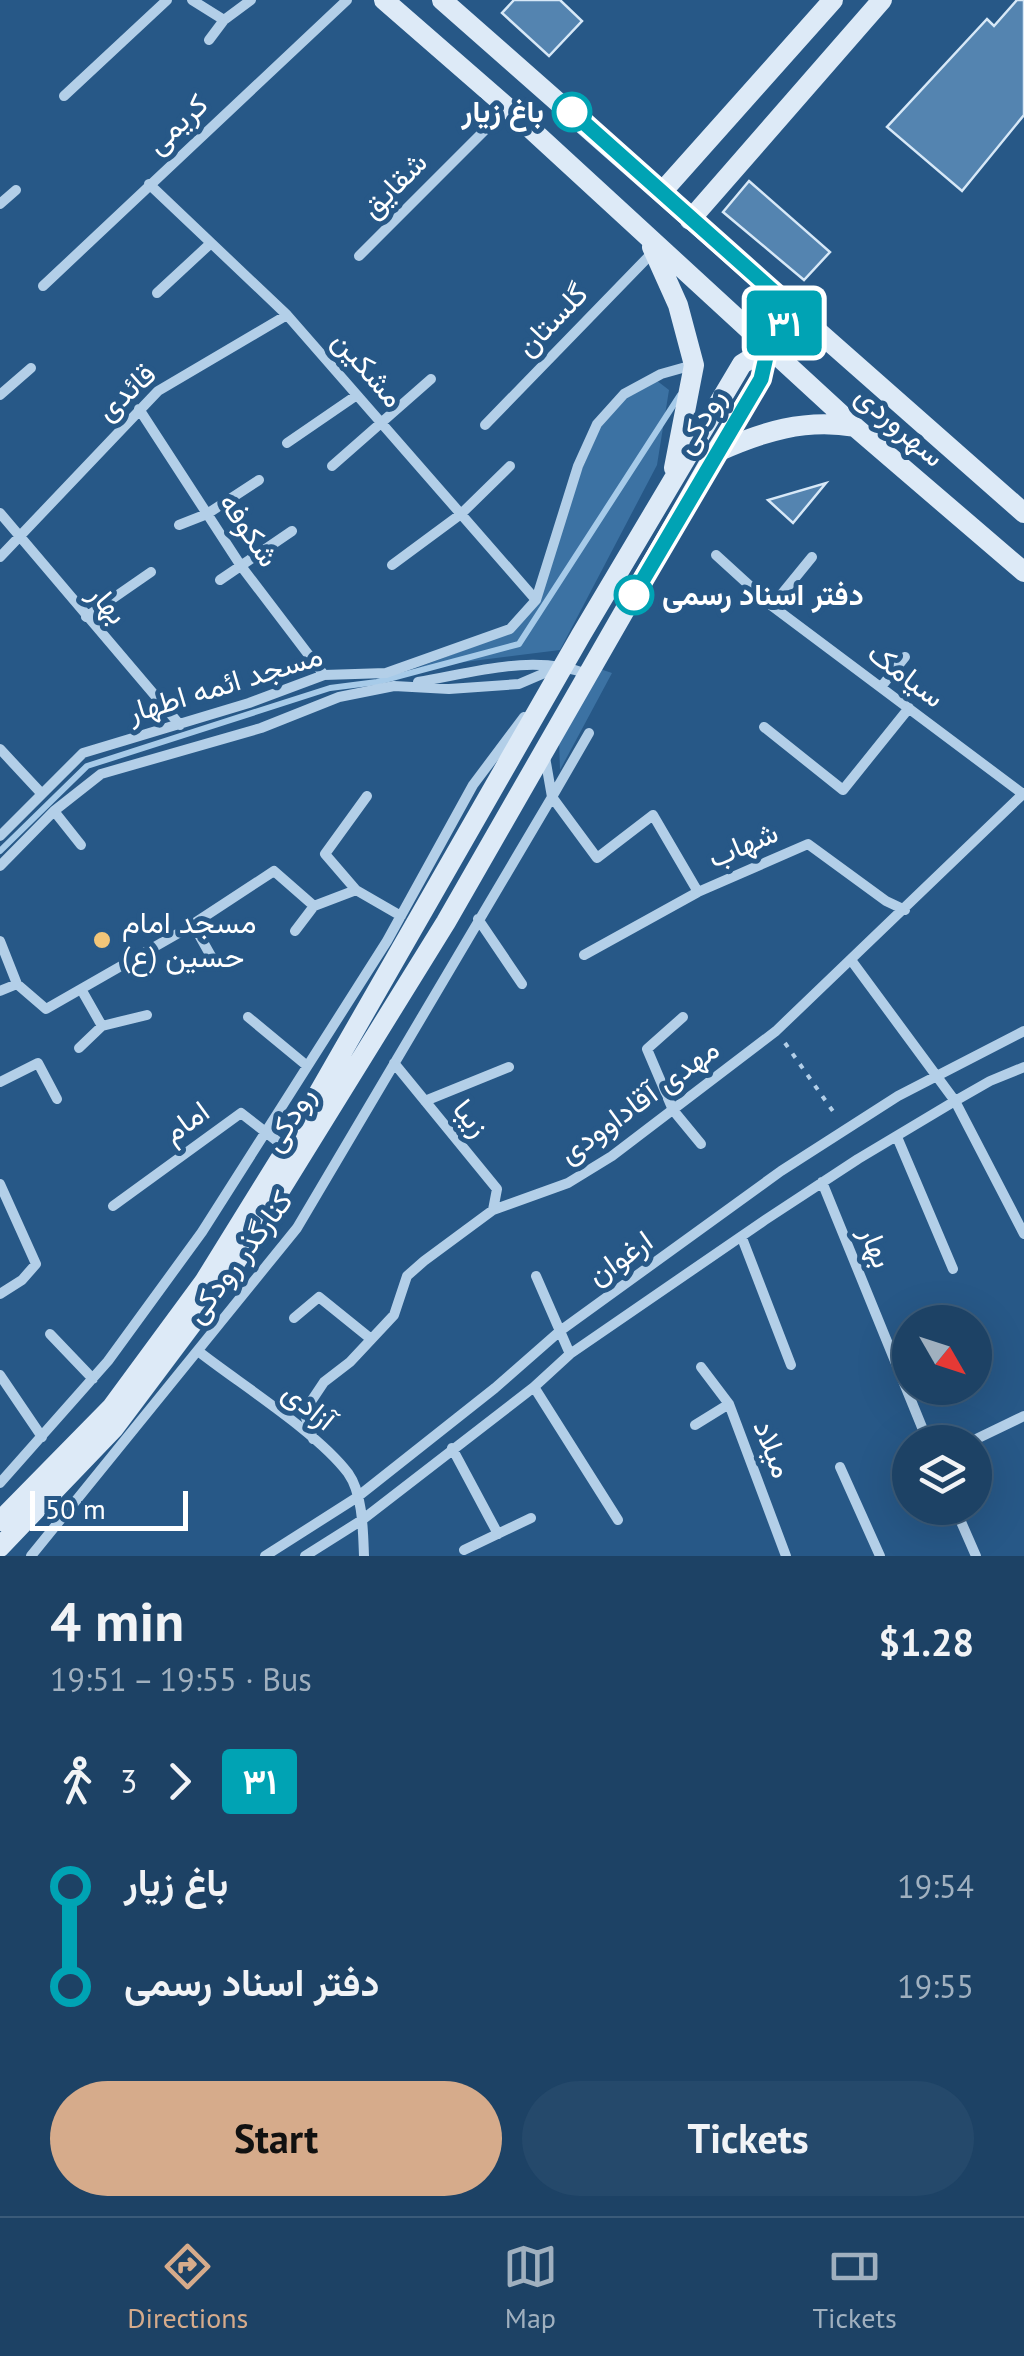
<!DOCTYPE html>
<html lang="en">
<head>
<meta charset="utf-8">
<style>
  body { margin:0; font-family:"PT Sans",Vazirmatn,sans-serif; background:#25496b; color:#f1f3f6; height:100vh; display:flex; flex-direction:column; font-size:38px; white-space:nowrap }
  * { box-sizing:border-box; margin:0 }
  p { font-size:32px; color:#a0b0bf }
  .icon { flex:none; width:55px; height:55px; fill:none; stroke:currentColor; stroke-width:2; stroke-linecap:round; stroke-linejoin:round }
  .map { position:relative; height:1556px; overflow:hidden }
  .drawer { display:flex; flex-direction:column; background:#1d4265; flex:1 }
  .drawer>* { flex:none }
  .badge { padding:0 20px; border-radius:8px; font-size:35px; line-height:65px }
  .needle { width:65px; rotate:129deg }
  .tools { position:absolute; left:892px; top:1305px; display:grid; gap:20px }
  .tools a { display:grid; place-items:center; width:100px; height:100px; border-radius:50%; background:#1d4265; box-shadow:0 10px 40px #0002,0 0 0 2px #3b5b79; font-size:50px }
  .scale { position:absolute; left:30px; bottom:25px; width:158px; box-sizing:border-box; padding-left:10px; border:5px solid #fff; border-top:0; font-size:28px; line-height:35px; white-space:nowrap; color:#fff; -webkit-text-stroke:8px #275887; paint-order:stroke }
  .map>.badge { position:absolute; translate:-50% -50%; box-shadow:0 0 0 5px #fff }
  .legs { display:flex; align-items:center; gap:15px; height:110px; padding:0 50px; font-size:32px }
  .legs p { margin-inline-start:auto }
  .overview { display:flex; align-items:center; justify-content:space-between; height:170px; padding:0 50px }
  h1 { font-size:55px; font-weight:700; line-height:75px }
  .cta { display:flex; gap:20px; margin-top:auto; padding:20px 50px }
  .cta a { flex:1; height:115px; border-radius:60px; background:#d6ab8b; color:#111; font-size:40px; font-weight:700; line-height:115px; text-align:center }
  .cta a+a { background:#25496b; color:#f1f3f6 }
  ul { padding:0 50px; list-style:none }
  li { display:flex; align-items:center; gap:35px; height:100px; font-size:38px }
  li i { display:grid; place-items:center; width:15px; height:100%; margin:0 12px; background:currentColor }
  li i::after { content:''; width:25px; height:25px; margin:-12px; border:8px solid; border-radius:50%; background:#1d4265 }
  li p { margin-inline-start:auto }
  li:first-child i { background:linear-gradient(#0000 50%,currentColor 0) }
  li:last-child i { background:linear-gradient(currentColor 50%,#0000 0) }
  .tabs { display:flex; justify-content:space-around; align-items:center; height:140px; border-top:2px solid #3b5b79; background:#1d4265; font-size:28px; color:#a0b0bf }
  .tabs a { display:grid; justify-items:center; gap:5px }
  .tabs .active { color:#d6ab8b }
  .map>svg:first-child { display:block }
  .green { fill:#3c72a3 }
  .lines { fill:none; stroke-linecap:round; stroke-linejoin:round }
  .stream { stroke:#a7cbe9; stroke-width:6 }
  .building { fill:#5484b0; stroke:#d7e8f7; stroke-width:2.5 }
  .path { stroke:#b3cfe8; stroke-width:4; stroke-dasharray:5 8; stroke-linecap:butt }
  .street { stroke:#b3cfe8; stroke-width:10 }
  .secondary { stroke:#ddeaf7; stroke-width:20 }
  .line-1-casing { stroke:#fff; stroke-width:22 }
  .line-1 { stroke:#00a3b4; stroke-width:15 }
  .stop-1-dot { fill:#fff; stroke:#00a3b4; stroke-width:5 }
  .poi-dot { fill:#f1c579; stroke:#275887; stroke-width:4 }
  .labels { text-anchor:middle; stroke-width:10; stroke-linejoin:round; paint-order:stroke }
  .stop-label { font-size:30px; font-weight:bold; fill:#fff; stroke:#275887; text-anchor:end }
  .street-label { font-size:30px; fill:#fff; stroke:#275887 }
  .poi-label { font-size:30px; fill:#fff; stroke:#275887; text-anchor:start }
</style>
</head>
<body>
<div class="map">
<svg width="1024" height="1556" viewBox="0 0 1024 1556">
  <rect width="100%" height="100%" fill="#275887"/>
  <!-- green -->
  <path class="green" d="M656 380 669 390 657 465 560 650 417 668 511 632 539 600 576 483 600 427 625 397Z
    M597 668 612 673 560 770 559 740Z"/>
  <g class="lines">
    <!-- stream -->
    <path class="stream" d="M0 851 87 766 330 688 377 682 519 644 680 395"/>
  </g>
  <!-- building -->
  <path class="building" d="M514 0H560L582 21 549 56 502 13Z
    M1017 0H1024V115L962 191 887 127 987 19 994 26Z
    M749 181 830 252 804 280 723 212Z
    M826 483 793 523 768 500Z"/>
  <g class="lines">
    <!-- path -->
    <path class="path" d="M785 1043 837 1117"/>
    <!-- street -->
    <path class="street" d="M192 0 224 20 251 0
      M209 40 224 20
      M64 96 167 0
      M149 184 287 315 536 600
      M0 204 16 190
      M359 256 507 108
      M43 286 347 0
      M157 293 211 243
      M0 395 31 368
      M139 409 241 566 324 675
      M485 425 655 250
      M287 443 357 395
      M332 466 431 379
      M0 513 180 725
      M179 525 207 514 259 480
      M716 555 772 606 1023 794
      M0 557 158 391 287 315
      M392 565 461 514 510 466
      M220 580 292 531
      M772 606 812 557
      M86 617 151 572
      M418 682C473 673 533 653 587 674
      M881 687 905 657
      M764 727 843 790 909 708
      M589 733 552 797 597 858 653 815 698 892 808 844 886 901 905 910
      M0 749 41 793
      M54 811 81 845
      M0 836 83 753 249 703 324 675 386 673 510 629 536 600 578 466 597 424 624 394 661 374 693 365
      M0 866 54 811 101 774 261 728 339 697 394 686 449 689 519 684 561 666
      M356 890 325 854 367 796
      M478 919 522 984
      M193 924 216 965
      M295 931 314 906
      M0 941 17 984 46 1009 184 930 274 871 314 906 356 890 401 916
      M584 955 698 892
      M851 960 955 1101 1024 1234
      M81 989 102 1026
      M0 991 17 984
      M248 1017 306 1065
      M683 1017 647 1049 673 1110 701 1144
      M79 1048 102 1026 147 1015
      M394 1063 497 1189 493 1210
      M0 1082 38 1063 57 1099
      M425 1101 509 1067
      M897 1137 953 1269
      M822 1182 928 1442
      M0 1184 36 1264 22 1280 0 1294
      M113 1206 241 1113 286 1148
      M742 1238 791 1365
      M536 1276 570 1354
      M294 1318 319 1297 371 1339
      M50 1334 93 1379
      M198 1351C240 1384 317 1432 348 1473 363 1494 363 1531 364 1556
      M701 1367 729 1404 786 1556
      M0 1375 42 1437
      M534 1387 618 1520
      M695 1425 729 1404
      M313 1439 304 1412 324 1382 350 1362 394 1315 407 1276 424 1261 493 1210 568 1183 612 1156 776 1031 1024 793
      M970 1442 1024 1416
      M452 1448 498 1534
      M840 1467 880 1556
      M0 1483 108 1361 202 1232 387 941 473 785 524 717
      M955 1508 976 1556
      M464 1550 531 1518
      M31 1556 297 1228 552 797 545 757
      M265 1556 356 1498 495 1388 560 1331 781 1171 898 1096 1024 1031
      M305 1556 362 1520 534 1387 570 1354 765 1220 858 1159 955 1101 990 1081 1024 1067"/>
    <!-- secondary -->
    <path class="secondary" d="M384 0 508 108 855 427 1024 572
      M442 0 1024 513
      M661 193 833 0
      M690 220 882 0
      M652 247 678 305 694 365 674 468
      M717 452C762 432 805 418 855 427
      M0 1521 112 1407 204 1282 287 1148 581 635 742 364 768 348
      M0 1547 114 1428 222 1284 446 922 715 453 761 379 768 348 793 309"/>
  </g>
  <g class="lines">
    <!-- line-1 casing -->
    <g class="line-1-casing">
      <path id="line-1" d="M572 112 793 309 768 348 761 379 634 595"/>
    </g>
    <!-- line-1 -->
    <use href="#line-1" class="line-1"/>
  </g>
  <!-- markers -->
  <g class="stop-1-dot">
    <circle cx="572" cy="112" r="18"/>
    <circle cx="634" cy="595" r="18"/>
  </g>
  <circle class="poi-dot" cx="102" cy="940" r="10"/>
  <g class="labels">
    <!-- stop labels -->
    <g class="stop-label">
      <text x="544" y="122">باغ زیار</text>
      <text x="662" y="605" text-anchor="start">دفتر اسناد رسمی</text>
    </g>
    <!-- street labels -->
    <g class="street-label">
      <text transform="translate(177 124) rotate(-43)" y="10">کریمی</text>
      <text transform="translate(394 185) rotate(-45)" y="10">شقایق</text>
      <text transform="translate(552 320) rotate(-46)" y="10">گلستان</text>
      <text transform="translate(368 369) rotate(49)" y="10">مشکین</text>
      <text transform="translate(126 392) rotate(-42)" y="10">قائدی</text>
      <text transform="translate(700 421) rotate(-59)" y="10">رودکی</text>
      <text transform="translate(900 426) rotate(41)" y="10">سهروردی</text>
      <text transform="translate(249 530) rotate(56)" y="10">شکوفه</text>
      <text transform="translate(108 604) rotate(50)" y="10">بهار</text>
      <text transform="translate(906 675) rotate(37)" y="10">سیامک</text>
      <text transform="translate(225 684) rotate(-17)" y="10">مسجد ائمه اطهار</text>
      <text transform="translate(743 845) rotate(-23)" y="10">شهاب</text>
      <text transform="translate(639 1101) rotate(-36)" y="10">مهدی آقاداوودی</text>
      <text transform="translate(471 1118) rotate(51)" y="10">زیبا</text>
      <text transform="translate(289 1119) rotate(-58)" y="10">رودکی</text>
      <text transform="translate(186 1122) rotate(-36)" y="10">امام</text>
      <text transform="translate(876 1247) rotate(68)" y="10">بهار</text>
      <text transform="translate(239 1257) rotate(-53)" y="10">کنارگذر رودکی</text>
      <text transform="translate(620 1258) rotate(-35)" y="10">ارغوان</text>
      <text transform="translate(309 1406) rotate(39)" y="10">آزادی</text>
      <text transform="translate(773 1449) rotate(69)" y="10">میلاد</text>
    </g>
    <!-- poi labels -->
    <g class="poi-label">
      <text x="122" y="933">مسجد امام<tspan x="122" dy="34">حسین (ع)</tspan></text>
    </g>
  </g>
</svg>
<div class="tools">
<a><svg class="needle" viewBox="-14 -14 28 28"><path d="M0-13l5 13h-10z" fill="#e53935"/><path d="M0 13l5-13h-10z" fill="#a0b0bf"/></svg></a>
<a><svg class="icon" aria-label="layers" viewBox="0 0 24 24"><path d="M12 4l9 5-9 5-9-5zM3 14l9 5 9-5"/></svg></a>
</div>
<div class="scale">50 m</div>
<b class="badge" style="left:784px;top:323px;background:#00a3b4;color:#fff">۳۱</b>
</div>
<section class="drawer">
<div class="overview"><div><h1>4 min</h1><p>19:51 – 19:55 · Bus</p></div><b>$1.28</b></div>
<div class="legs"><svg class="icon" aria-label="walk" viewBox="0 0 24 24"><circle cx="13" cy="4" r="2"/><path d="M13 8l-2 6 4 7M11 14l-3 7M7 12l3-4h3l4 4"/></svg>3<svg class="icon" aria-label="forward" viewBox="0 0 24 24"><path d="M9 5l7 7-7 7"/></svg><b class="badge" style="background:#00a3b4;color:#fff">۳۱</b></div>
<ul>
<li><i style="color:#00a3b4"></i><b>باغ زیار</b><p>19:54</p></li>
<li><i style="color:#00a3b4"></i><b>دفتر اسناد رسمی</b><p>19:55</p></li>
</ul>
<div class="cta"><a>Start</a><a>Tickets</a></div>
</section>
<nav class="tabs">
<a class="active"><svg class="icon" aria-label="directions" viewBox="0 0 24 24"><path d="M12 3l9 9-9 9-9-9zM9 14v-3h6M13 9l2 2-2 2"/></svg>Directions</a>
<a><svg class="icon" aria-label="map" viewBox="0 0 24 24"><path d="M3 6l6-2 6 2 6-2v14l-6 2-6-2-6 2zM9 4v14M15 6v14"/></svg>Map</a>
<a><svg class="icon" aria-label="tickets" viewBox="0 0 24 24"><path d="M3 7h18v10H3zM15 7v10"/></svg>Tickets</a>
</nav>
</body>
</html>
